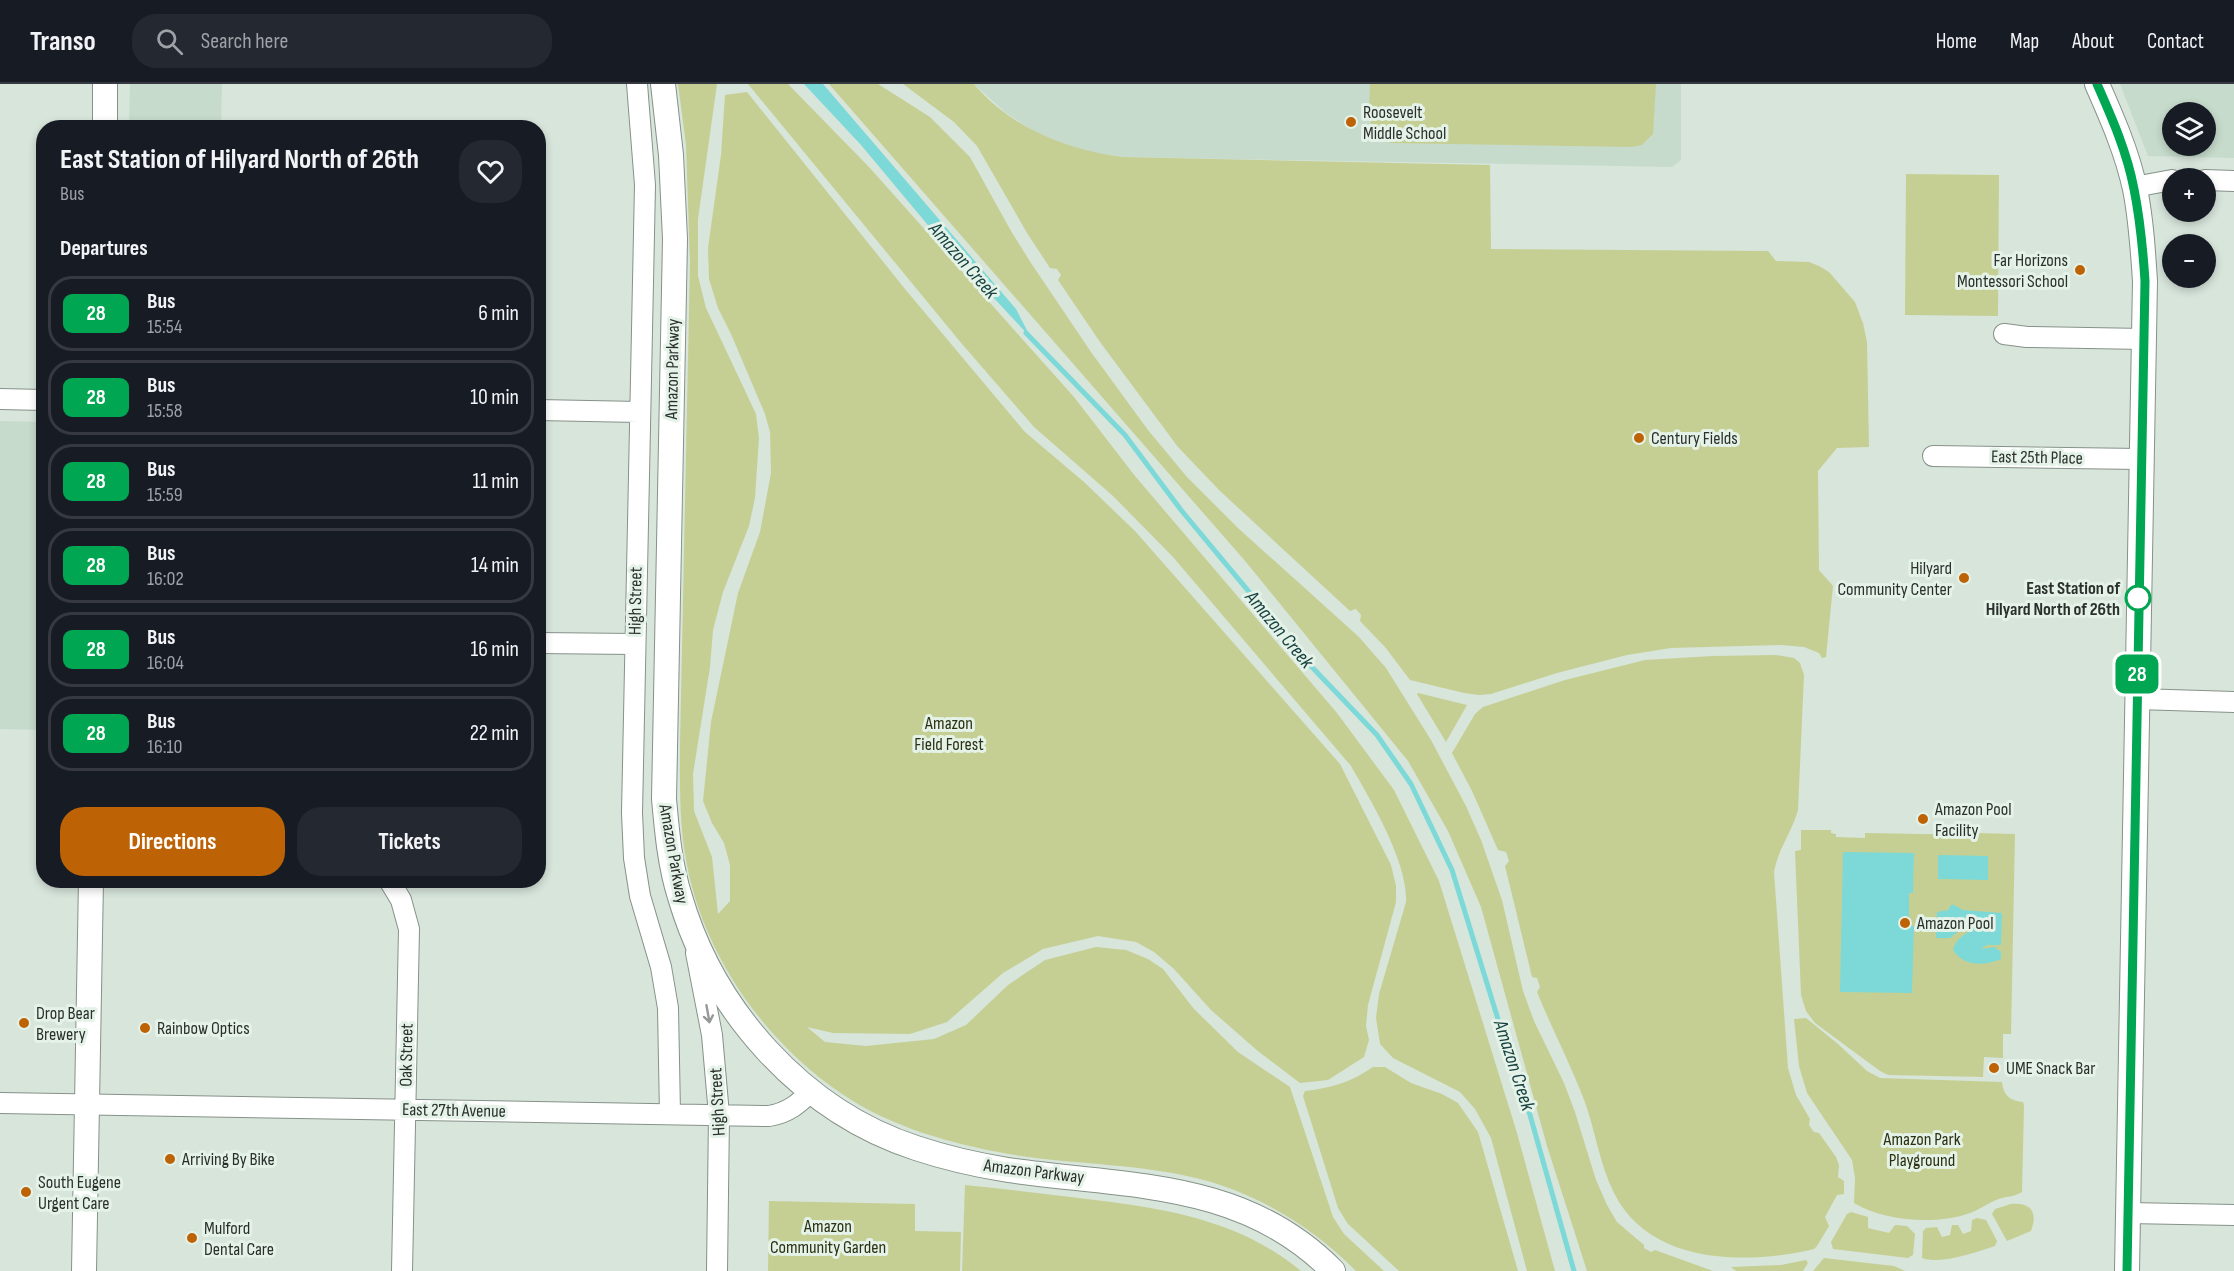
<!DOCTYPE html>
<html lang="en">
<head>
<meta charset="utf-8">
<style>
  body { margin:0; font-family:"Sofia Sans Condensed",sans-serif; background:#242831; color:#f1f3f6; height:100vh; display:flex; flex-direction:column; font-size:22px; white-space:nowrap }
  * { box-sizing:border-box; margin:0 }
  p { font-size:20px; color:#9ea1a6 }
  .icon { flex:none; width:33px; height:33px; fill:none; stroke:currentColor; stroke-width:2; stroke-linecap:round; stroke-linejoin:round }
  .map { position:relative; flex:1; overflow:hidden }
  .drawer { position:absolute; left:36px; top:36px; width:510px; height:768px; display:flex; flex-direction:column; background:#171b24; border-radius:24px; box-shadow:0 3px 9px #0003 }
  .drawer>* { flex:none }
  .badge { padding:0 12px; border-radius:9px; font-size:21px; line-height:39px }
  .controls { position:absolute; left:2162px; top:18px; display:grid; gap:12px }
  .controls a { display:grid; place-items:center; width:54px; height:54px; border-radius:50%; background:#171b24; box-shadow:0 3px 9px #0003; font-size:30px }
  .map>.badge { position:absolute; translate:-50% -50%; box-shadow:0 0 0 3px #fff }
  h2 { padding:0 24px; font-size:22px; line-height:54px }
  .round { display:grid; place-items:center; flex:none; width:63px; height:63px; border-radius:24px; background:#242831 }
  .headline { display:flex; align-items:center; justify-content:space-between; height:102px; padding:0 24px }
  h1 { font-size:28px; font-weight:700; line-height:45px }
  .action { display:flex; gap:12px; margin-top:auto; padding:12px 24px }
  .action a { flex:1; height:69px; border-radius:24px; background:#bd6306; color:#fff; font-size:24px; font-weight:700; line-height:69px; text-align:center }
  .action a+a { background:#242831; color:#f1f3f6 }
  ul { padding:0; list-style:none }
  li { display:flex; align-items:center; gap:18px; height:75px; margin:0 12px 9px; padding:0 12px; border:3px solid #363941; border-radius:24px }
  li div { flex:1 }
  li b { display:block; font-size:22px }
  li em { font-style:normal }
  li .badge { min-width:66px; font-weight:700; text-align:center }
  header { display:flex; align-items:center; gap:36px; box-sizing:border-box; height:84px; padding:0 30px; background:#171b24; border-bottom:2px solid #363941 }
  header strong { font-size:28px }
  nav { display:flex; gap:33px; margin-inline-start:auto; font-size:21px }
  .search { width:420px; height:54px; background:#242831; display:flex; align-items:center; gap:15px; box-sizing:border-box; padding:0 21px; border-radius:24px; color:#9ea1a6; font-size:22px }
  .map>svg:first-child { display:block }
  .built { fill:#c6dbcc; fill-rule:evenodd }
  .green { fill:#c6cf93 }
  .water { fill:#7cd9d8 }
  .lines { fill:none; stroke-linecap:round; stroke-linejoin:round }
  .stream { stroke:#7cd9d8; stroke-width:5 }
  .minor-casing { stroke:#869289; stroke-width:22 }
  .major-casing { stroke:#869289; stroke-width:26 }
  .minor { stroke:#fff; stroke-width:20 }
  .major { stroke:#fff; stroke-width:24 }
  .oneway { stroke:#959896 }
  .line-casing { stroke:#fff; stroke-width:14 }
  .line { stroke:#00a651; stroke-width:9 }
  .poi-dot { fill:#bd6306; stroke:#e4f2e8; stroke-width:2 }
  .stop-dot { fill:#fff; stroke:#00a651; stroke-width:3 }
  .labels { text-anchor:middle; stroke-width:6; stroke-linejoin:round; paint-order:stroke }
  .poi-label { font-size:18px; fill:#2b302c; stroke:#e4f2e8; text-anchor:start }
  .street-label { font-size:18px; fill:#2b302c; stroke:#e4f2e8 }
  .stop-label { font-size:18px; font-weight:bold; fill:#2b302c; stroke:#e4f2e8; text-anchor:end }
  .park-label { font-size:18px; fill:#2d3012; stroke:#e4f2e8 }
  .water-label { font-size:20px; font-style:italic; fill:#174242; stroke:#e4f2e8 }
</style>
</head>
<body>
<header>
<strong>Transo</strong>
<div class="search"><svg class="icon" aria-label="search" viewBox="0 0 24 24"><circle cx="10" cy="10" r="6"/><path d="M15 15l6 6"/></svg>Search here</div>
<nav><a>Home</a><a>Map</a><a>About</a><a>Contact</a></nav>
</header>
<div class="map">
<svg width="2234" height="1187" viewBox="0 0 2234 1187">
  <rect width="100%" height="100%" fill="#d7e5db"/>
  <!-- built -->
  <path class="built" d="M130 0H222L221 43H129Z
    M974 0H1681V76L1672 83 1123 73 1093 69 1058 58 1035 48 1006 29Z
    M2120 0H2234V74L2148 72ZM2205 28V62H2172V28Z
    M0 337 43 338V646L0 645Z"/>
  <!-- green -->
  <path class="green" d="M678 0H717L698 135V192L706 224 756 330 759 354 755 414 749 442 723 508 713 546 710 583 693 690 694 727 712 773 718 830 730 817V781L724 759 712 739 703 717 711 638 738 509 760 448 771 389 770 348 765 330 731 250 718 224 709 195 708 164 721 71 725 11 747 8 905 205 1025 348 1084 398 1135 447 1340 680 1391 781 1396 802V818L1368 921 1366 942 1369 956 1364 973 1328 996 1300 999 1259 968 1211 926 1174 885 1154 868 1136 858 1098 852 1043 865 1003 889 947 938 910 950 833 949 807 943 825 958 866 962 934 955 966 941 1008 901 1045 876 1096 863 1126 866 1148 875 1163 885 1194 925 1238 968 1290 1003 1333 1133 1344 1150 1384 1187H1356C1315 1145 1262 1112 1204 1096 1141 1079 1073 1081 1009 1070 951 1060 891 1043 842 1010 762 956 700 866 685 770 679 734 680 696 680 660L690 178 686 61Z
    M748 0H788L869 83 1074 313 1135 392 1337 629 1394 706 1439 797 1517 1049 1555 1187H1527L1491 1054 1475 1025 1460 1008 1393 974 1380 960 1376 934 1379 910 1406 818C1408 778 1371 717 1351 682L1173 473 1113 412 1034 343 962 260Z
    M829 0H878L930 33 970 73 1011 147 1031 179 1091 268 1148 346 1187 393 1238 444 1359 553 1386 584 1431 656 1466 722 1481 756 1502 816 1523 907 1534 937 1564 999 1575 1028 1596 1096 1607 1121 1617 1138 1644 1161V1164L1651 1168 1655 1166 1713 1187H1587L1547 1062 1481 823 1448 747 1408 677 1246 478Z
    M903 0H974C1011 44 1067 66 1123 73L1490 81 1491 165 1768 167 1776 177 1809 178 1819 182 1829 188 1855 218 1863 239 1867 258 1869 363 1837 364 1818 387 1819 486 1833 502 1826 573 1822 574 1819 569 1804 563 1780 561 1671 564 1627 571 1557 589 1491 610 1479 611 1464 609 1410 596 1385 563 1360 537 1361 531 1356 525 1350 527 1220 407 1178 363 1100 258 1058 196 1061 191 1057 185 1050 184 1027 149 977 62 954 38Z
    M1370 0H1656L1653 50 1642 61 1632 63 1391 59C1363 49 1370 25 1370 0Z
    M1906 90 1999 91 1998 232 1905 231Z
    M1776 571 1794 574 1800 579 1804 591 1798 726C1792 748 1778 765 1774 788L1788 984 1796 1011 1810 1035 1809 1041 1814 1048 1819 1049 1836 1073 1839 1081 1838 1093 1844 1097V1110L1837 1111 1825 1133 1829 1142 1817 1162 1814 1165C1746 1181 1650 1181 1614 1109 1599 1079 1595 1044 1583 1013 1569 977 1551 943 1537 908L1540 903 1537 894 1532 893 1505 782 1509 777 1506 768 1498 766 1472 707 1452 669 1475 630 1483 623 1565 596 1645 576 1712 572Z
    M1418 609 1467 621 1446 658 1417 610Z
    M1801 746H1831V749L1836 750V753L1865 754V749L1977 751V749L2015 750 2011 950H2003V974L1984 973 1983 993 1888 991 1880 987 1815 939 1806 927 1801 911 1795 767 1801 766Z
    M1806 934 1838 960 1867 987 1880 994 2002 998C2003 1011 2010 1017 2023 1018L2024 1022 2022 1108C2015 1113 2005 1112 1996 1116 1986 1120 1978 1127 1967 1130 1934 1141 1884 1137 1854 1119L1855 1094 1852 1076 1807 1009 1799 982 1794 935Z
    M1373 983H1385L1411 999 1442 1010 1458 1019 1478 1048 1518 1187H1399L1348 1140 1338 1124 1303 1012 1305 1007C1332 1004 1351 998 1373 983Z
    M965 1101C1006 1105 1046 1110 1087 1115 1164 1124 1240 1136 1301 1187H962Z
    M769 1117 915 1120V1147L961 1148 960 1187H768Z
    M2011 1120C2031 1118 2038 1128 2031 1147L2007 1157 1992 1130 1995 1125Z
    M1851 1128 1868 1133V1144L1889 1149 1895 1141 1907 1142 1915 1150 1913 1171 1908 1174 1833 1165 1831 1158 1847 1130Z
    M1977 1134 1986 1136 1997 1157 1995 1162C1976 1168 1942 1181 1922 1174L1923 1147 1926 1144 1937 1143 1942 1153 1950 1151 1952 1141H1958L1963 1150 1971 1147 1972 1136Z
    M1824 1174 1894 1182 1905 1187H1813Z
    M1806 1176 1808 1179 1803 1187H1736L1731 1183 1781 1181Z"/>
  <!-- water -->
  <path class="water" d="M804 0H823L1016 225 1031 254 942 158 861 61Z
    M1843 768 1914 769 1913 809H1909V841L1914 842 1912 909 1840 908Z
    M1938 771 1988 772V796L1938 795Z
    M1952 820 1963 826 2002 829 2001 861H1987L1981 865 1995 863 2001 868V875C1984 882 1964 883 1953 866 1955 858 1960 853 1967 849L1968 845H1961L1950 854H1936L1937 828 1948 826Z"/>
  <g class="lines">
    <!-- stream -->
    <path class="stream" d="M1026 249 1125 351 1181 426 1309 580 1377 651 1411 700 1452 786 1510 974 1530 1031 1574 1187"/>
    <!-- minor casing -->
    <g class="minor-casing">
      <path id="minor" d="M637 0 645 101 632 729 634 774 640 812 661 883 668 924 670 1030
        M2205 96 2234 97
        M2134 103 2172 96
        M2004 250 2027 253 2144 255
        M0 315 44 316
        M538 326 639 328
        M1933 372 2140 375
        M538 559 634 560
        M2137 615 2234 618
        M389 796 401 816 409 845 402 1187
        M696 869 712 951 719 1031 717 1187
        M0 1019 769 1032C788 1029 798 1020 812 1007
        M2128 1129 2234 1131"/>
    </g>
    <!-- major casing -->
    <g class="major-casing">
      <path id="major" d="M663 0 671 71 675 155 664 715C667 748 670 782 680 813 713 926 802 1027 916 1064 946 1074 977 1081 1008 1086 1124 1103 1243 1095 1333 1187
        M2097 0C2112 34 2127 68 2135 105 2141 135 2143 166 2145 197L2127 1187
        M105 44V0
        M84 1187 91 796"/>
    </g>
    <!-- minor -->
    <use href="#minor" class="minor"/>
    <!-- major -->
    <use href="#major" class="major"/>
  </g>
  <!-- one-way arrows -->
  <defs><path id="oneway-shaft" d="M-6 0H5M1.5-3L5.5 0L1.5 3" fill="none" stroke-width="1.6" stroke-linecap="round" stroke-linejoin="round" transform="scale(1.5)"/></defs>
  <use class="oneway" href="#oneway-shaft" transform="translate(708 930) rotate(80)"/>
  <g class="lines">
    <!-- line casing -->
    <g class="line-casing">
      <path id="line" d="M2097 0C2112 34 2127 68 2134 105 2140 135 2143 166 2145 197L2127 1187"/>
    </g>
    <!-- line -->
    <use href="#line" class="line"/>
  </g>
  <!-- markers -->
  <g class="poi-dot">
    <circle cx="1351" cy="38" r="6"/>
    <circle cx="2080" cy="186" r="6"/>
    <circle cx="1639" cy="354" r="6"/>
    <circle cx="1964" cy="494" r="6"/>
    <circle cx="1923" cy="735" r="6"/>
    <circle cx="1905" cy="839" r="6"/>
    <circle cx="24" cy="939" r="6"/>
    <circle cx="145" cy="944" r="6"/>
    <circle cx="1994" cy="984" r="6"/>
    <circle cx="170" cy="1075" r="6"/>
    <circle cx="26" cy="1108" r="6"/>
    <circle cx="192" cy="1154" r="6"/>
  </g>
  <circle class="stop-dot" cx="2138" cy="514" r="12"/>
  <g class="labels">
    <!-- poi labels -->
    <g class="poi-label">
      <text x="1363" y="34">Roosevelt<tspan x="1363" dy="21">Middle School</tspan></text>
      <text x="2068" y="182" text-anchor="end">Far Horizons<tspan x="2068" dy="21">Montessori School</tspan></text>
      <text x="1651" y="360">Century Fields</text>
      <text x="1952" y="490" text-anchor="end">Hilyard<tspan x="1952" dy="21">Community Center</tspan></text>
      <text x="1935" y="731">Amazon Pool<tspan x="1935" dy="21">Facility</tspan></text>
      <text x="1917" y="845">Amazon Pool</text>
      <text x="36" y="935">Drop Bear<tspan x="36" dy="21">Brewery</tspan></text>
      <text x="157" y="950">Rainbow Optics</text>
      <text x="2006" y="990">UME Snack Bar</text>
      <text x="182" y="1081">Arriving By Bike</text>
      <text x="38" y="1104">South Eugene<tspan x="38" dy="21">Urgent Care</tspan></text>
      <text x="204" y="1150">Mulford<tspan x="204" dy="21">Dental Care</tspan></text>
    </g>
    <!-- street labels -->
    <g class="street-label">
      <text transform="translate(672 285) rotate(-89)" y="6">Amazon Parkway</text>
      <text transform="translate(2037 373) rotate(1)" y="6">East 25th Place</text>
      <text transform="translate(635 517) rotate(-89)" y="6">High Street</text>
      <text transform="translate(674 770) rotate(80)" y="6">Amazon Parkway</text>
      <text transform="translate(406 971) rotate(-89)" y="6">Oak Street</text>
      <text transform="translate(717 1018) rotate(-93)" y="6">High Street</text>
      <text transform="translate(454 1026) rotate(1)" y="6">East 27th Avenue</text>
      <text transform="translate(1034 1087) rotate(7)" y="6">Amazon Parkway</text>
    </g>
    <!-- stop labels -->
    <g class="stop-label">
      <text x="2120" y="510">East Station of<tspan x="2120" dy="21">Hilyard North of 26th</tspan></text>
    </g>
    <!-- park labels -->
    <g class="park-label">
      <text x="949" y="645">Amazon<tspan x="949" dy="21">Field Forest</tspan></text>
      <text x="1922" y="1061">Amazon Park<tspan x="1922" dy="21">Playground</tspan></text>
      <text x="828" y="1148">Amazon<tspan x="828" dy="21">Community Garden</tspan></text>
    </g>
    <!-- water labels -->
    <g class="water-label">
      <text transform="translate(964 176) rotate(49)" y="7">Amazon Creek</text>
      <text transform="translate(1280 545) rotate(50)" y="7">Amazon Creek</text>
      <text transform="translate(1515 981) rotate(72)" y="7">Amazon Creek</text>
    </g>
  </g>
</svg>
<div class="controls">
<a><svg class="icon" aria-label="layers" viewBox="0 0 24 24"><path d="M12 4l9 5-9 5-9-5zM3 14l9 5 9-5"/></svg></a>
<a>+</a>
<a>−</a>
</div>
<b class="badge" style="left:2137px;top:590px;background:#00a651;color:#fff">28</b>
<section class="drawer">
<div class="headline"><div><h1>East Station of Hilyard North of 26th</h1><p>Bus</p></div><a class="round"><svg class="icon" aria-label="heart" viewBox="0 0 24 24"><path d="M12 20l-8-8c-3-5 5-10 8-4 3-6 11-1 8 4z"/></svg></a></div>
<h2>Departures</h2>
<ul>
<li><span class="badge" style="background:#00a651;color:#fff">28</span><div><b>Bus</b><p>15:54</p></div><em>6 min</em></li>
<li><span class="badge" style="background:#00a651;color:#fff">28</span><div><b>Bus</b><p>15:58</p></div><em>10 min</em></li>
<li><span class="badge" style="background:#00a651;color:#fff">28</span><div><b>Bus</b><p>15:59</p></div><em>11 min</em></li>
<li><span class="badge" style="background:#00a651;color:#fff">28</span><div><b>Bus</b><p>16:02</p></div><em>14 min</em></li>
<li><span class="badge" style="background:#00a651;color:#fff">28</span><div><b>Bus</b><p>16:04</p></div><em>16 min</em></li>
<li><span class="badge" style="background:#00a651;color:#fff">28</span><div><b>Bus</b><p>16:10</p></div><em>22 min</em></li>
</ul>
<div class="action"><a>Directions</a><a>Tickets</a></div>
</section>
</div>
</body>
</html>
